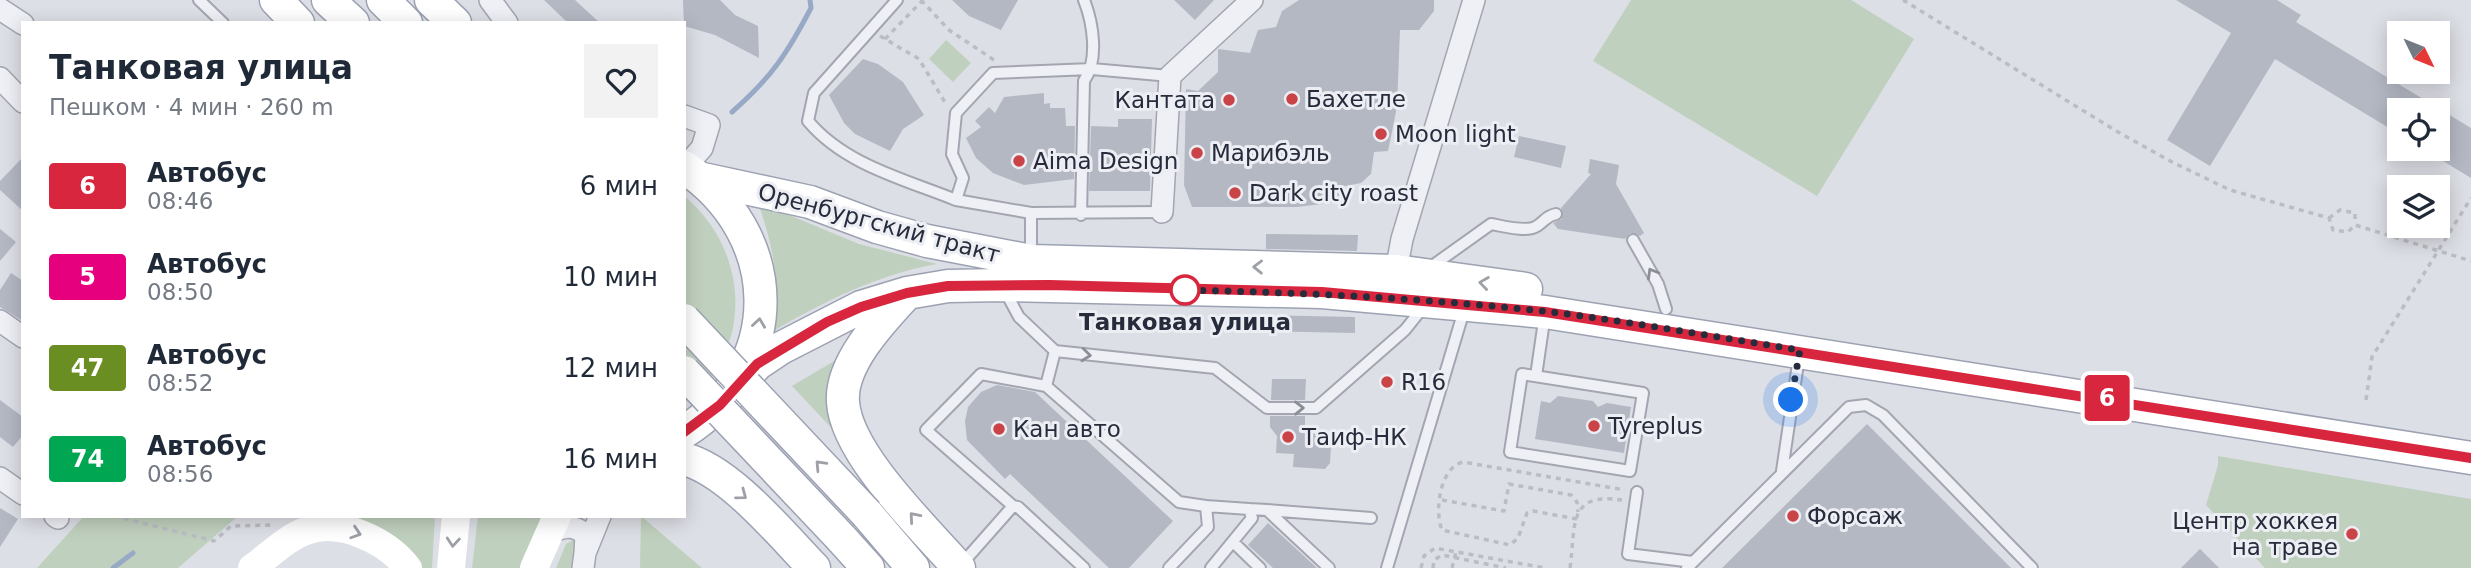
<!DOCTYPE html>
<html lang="ru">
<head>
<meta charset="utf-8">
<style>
  body { margin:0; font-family:"DejaVu Sans",sans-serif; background:#f2f2f3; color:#1f2937; height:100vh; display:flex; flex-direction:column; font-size:26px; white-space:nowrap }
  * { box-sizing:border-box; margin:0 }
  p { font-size:23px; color:#747a83 }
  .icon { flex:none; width:38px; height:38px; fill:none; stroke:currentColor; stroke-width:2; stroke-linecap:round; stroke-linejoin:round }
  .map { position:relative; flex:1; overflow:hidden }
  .side { position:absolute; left:21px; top:21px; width:665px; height:497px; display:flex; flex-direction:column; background:#fff; border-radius:0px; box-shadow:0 4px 18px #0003 }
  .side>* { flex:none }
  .badge { padding:0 14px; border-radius:5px; font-size:24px; line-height:46px }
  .needle { width:46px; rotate:133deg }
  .tools { position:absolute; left:2387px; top:21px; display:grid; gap:14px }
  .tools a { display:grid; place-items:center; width:63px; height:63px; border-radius:0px; background:#fff; box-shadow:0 4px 18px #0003; font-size:35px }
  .you { position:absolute; width:35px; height:35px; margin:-18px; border:5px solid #fff; border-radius:50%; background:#1a73e8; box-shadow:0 0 0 10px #1a73e833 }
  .map>.badge { position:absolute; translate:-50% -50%; box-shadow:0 0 0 4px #fff }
  .round { display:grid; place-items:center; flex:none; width:74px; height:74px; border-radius:0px; background:#f2f2f3 }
  .headline { display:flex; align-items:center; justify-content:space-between; height:119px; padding:0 28px }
  h1 { font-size:33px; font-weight:700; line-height:52px }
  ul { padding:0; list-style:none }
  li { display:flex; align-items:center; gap:21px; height:91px; padding:0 28px }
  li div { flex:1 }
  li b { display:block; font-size:26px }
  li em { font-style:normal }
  li .badge { min-width:77px; font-weight:700; text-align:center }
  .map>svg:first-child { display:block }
  .green { fill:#c0d0be }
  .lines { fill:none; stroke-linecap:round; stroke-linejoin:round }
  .stream { stroke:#98a9c6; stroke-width:5 }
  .building { fill:#b4b8c3 }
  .lane-casing { stroke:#a3a6b0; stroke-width:14 }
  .street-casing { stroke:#a3a6b0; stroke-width:24 }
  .primary-casing { stroke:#9ca2b2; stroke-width:35 }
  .path { stroke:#bbbdc5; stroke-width:3.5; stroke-dasharray:5 5; stroke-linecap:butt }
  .lane { stroke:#eff0f5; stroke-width:10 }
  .street { stroke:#eff0f5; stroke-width:21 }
  .secondary { stroke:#fff; stroke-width:28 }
  .primary { stroke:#fff; stroke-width:32 }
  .primary-bridge-casing { stroke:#9ca2b2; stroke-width:35; stroke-linecap:butt }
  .primary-bridge { stroke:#fff; stroke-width:32 }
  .oneway { stroke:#9ea0a7 }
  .oneway2 { stroke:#8b8e98 }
  .line-casing { stroke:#fff; stroke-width:16 }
  .line { stroke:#d7263d; stroke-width:10 }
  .walk { stroke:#272c3c; stroke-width:7; stroke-dasharray:0 12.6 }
  .poi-dot { fill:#ca4347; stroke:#eceef4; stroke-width:2.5 }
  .stop-dot { fill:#fff; stroke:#d7263d; stroke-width:3.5 }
  .labels { text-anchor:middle; stroke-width:6; stroke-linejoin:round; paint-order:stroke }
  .poi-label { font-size:23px; fill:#272c3c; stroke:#eceef4; text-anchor:start }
  .street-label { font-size:23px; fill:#272c3c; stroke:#eceef4 }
  .stop-label { font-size:23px; font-weight:bold; fill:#272c3c; stroke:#eceef4 }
</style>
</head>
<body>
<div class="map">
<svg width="2471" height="568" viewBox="0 0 2471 568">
  <rect width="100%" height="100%" fill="#dddfe6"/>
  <!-- green -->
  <path class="green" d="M1631 0H1851L1914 39 1817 196 1593 61Z
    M946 40 971 63 953 82 929 59Z
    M684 196C749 249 756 351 684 403Z
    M758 202 859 244 937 264C876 275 823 302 770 333 780 279 775 254 758 202Z
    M851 351 838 435 792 386Z
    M2218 456 2471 499V568H2265L2206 505 2218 465Z
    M84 516H238L178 568H37Z
    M340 516H435L432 568H421Z
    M478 516H542L521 568H472Z
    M641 516 702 568H640Z
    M573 540 580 547 576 568H556L566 544Z"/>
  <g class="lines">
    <!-- stream -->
    <path class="stream" d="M732 112C771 78 787 54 811 8L810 0
      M113 568 133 553"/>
  </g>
  <!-- building -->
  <path class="building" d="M544 0H575L600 23H568Z
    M683 0H720L735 15 758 26 759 58 715 35 684 26Z
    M952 0H1018L1001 30 969 16Z
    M1174 0H1214L1195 20Z
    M1299 0H1434V11L1419 30H1400L1397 107 1388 151 1374 152 1371 174 1361 183 1340 187 1338 202 1297 207H1192L1184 185 1186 89 1198 91 1218 72V49L1250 53 1258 30 1276 27 1282 11Z
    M2176 0H2277L2301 15 2296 22 2471 128V178L2438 158V110H2399V134L2275 59 2210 166 2167 140 2231 33Z
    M863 59 878 64 903 82 924 115 903 129 890 151 855 134 844 123 829 95Z
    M1044 93V104L1050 103V108H1065L1066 126H1075L1074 179 1024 185 993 173 976 158 966 138 981 127 975 121 989 107 995 113 1004 97Z
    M1118 119H1152L1150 191H1089L1091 126 1118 127Z
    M1519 136 1566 146 1561 168 1514 157Z
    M23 157V211L0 190V181Z
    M1590 159 1619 165 1616 184 1644 233 1640 236 1630 233 1625 239 1558 229 1553 223 1562 219 1561 208 1591 174 1588 173Z
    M0 229 16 242 0 261Z
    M1266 234 1358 235 1357 251 1266 249Z
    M11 273 23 281V321L0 307V290Z
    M1264 315 1355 317V333L1263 331Z
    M1272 379H1306L1305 400H1271Z
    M997 385 1035 392 1173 521 1129 568H1109L1010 474 1005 479 967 440 965 421 968 407 981 392Z
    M1558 396 1593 401 1598 407 1607 403 1631 407 1624 453 1535 439 1541 401 1550 403Z
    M0 400 23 417V435L13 447 0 437Z
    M1270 416H1305V433L1319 434 1331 447 1330 463 1325 469 1293 467 1294 454 1276 453 1277 436 1270 427Z
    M1867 424 2011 568H1722Z
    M0 508 18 519 0 547Z
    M1268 523 1317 568H1273L1248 545Z
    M2200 549 2219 568H2181Z"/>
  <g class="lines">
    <!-- lane casing -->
    <g class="lane-casing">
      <path id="lane" d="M199 0 223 23
        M897 0 814 93 808 121C845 165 904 179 956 200
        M1162 212 1031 213 956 200 963 178 952 154 956 113 993 73 1092 69 1170 76
        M1081 215 1084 81C1099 60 1093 23 1084 0
        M1633 240 1658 284 1666 309
        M1031 259V213
        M1428 269 1491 224C1503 226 1527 233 1537 226 1546 220 1546 216 1556 214
        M1005 291 1019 317 1055 351 1215 368 1267 408H1316L1405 330 1425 305
        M1522 374 1643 393 1630 471 1510 452Z
        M1536 376 1545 314
        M1046 386 1179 502 1206 506 1208 527 1169 568
        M1782 471 1799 357
        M1637 492 1628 554 1693 562
        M1013 506 1018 507 1084 568
        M1206 506 1249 509 1252 518 1211 568
        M1249 509 1267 510 1329 568
        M1267 510 1371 518
        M1233 542 1260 568
        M960 566 1013 506 926 430 981 374 1046 386 1055 351
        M1387 568 1465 307
        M1687 568 1849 407 1866 405 1883 415 2032 568"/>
    </g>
    <!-- street casing -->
    <g class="street-casing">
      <path id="street" d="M490 0 507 23
        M0 9 23 24
        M0 78 23 102
        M684 116 709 125 702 148 685 167
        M1162 212 1170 76 1252 0
        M1396 271 1402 239 1474 0
        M0 321 23 337
        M0 478 23 494
        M55 516 58 518
        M548 533C563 527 573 523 586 535L585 553
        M583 568 585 553 600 516"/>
    </g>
    <!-- primary casing -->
    <g class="primary-casing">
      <path id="primary" d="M276 0 298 23
        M328 0 353 23
        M383 0 406 23
        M431 0 455 23
        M684 167C784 234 788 366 684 432
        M703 179 810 202 877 227 927 241 1031 261 1396 271 1526 289
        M907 293C883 319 840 363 843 402 846 454 925 529 959 568
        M720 405 757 364 781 348 861 307 907 293 948 286 1003 285 1322 292 1545 312 2471 458
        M684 459C729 470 782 535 814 568
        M867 514 913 568
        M841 538 868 568"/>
    </g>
    <!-- path -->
    <path class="path" d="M921 0 949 30 994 60
      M1903 0 2118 132 2172 162 2230 190 2329 218 2333 230 2348 232 2355 225 2471 261
      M880 36 919 59 946 104
      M885 39 922 1
      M2329 218 2340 210 2355 213V224
      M2366 400 2372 357 2471 198
      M1442 500 1504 511 1509 484 1571 495 1577 502 1578 512
      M114 516 214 541 231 526 272 525
      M1577 519 1533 511 1527 513 1518 538 1510 545 1442 530C1434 511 1440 467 1463 462L1625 490
      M1421 568 1424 556 1435 548 1545 568
      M1433 568 1434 560 1442 555 1506 568
      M1452 568 1456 552
      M1570 568C1576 525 1567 492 1622 500"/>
    <!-- lane -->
    <use href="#lane" class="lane"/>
    <!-- street -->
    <use href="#street" class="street"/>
    <!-- secondary -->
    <path class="secondary" d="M252 568C269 556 286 538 306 531 340 518 387 541 408 568
      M451 568 456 516
      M534 568 557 516"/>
    <!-- primary -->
    <use href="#primary" class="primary"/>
    <!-- primary-bridge casing -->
    <g class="primary-bridge-casing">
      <path id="primary-bridge" d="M684 320 867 514
        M684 372 841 538"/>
    </g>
    <!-- primary-bridge -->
    <use href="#primary-bridge" class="primary-bridge"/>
  </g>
  <!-- one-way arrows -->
  <defs><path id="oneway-chevron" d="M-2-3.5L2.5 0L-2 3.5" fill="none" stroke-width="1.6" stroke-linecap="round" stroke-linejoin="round" transform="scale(1.75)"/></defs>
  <g class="oneway">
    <use href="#oneway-chevron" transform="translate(1258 267) rotate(-179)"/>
    <use href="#oneway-chevron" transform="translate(1484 283) rotate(-172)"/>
    <use href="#oneway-chevron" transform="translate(759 323) rotate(-82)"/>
    <use href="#oneway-chevron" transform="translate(820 465) rotate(-133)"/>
    <use href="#oneway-chevron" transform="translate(742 495) rotate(37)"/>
    <use href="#oneway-chevron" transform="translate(914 517) rotate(-131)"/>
    <use href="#oneway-chevron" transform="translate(356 533) rotate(18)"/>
    <use href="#oneway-chevron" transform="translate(453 542) rotate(95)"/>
  </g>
  <g class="oneway2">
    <use href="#oneway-chevron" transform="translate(1652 273) rotate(-120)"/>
    <use href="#oneway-chevron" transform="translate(1086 355) rotate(6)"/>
    <use href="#oneway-chevron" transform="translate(1299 408) rotate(-1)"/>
  </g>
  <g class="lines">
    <!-- line casing -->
    <g class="line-casing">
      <path id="line" d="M684 432 720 405 757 364 827 322 861 307 907 293 948 286 1049 285 1322 292 1545 312 2471 458"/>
    </g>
    <!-- line -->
    <use href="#line" class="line"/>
    <!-- walk -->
    <path class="walk" d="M1185 290H1175C1298 292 1419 298 1542 311 1628 321 1714 337 1800 350L1791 400"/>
  </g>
  <!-- markers -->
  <g class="poi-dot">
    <circle cx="1292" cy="99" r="7"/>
    <circle cx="1229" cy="100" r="7"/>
    <circle cx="1381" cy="134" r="7"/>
    <circle cx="1197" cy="153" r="7"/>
    <circle cx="1019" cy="161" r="7"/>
    <circle cx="1235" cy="193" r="7"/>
    <circle cx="1387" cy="382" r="7"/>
    <circle cx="1594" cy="426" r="7"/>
    <circle cx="999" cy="429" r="7"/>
    <circle cx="1288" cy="437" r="7"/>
    <circle cx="1793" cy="516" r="7"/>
    <circle cx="2352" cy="534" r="7"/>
  </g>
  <circle class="stop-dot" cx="1185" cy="290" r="14"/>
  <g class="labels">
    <!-- poi labels -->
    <g class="poi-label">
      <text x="1306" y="107">Бахетле</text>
      <text x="1215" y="108" text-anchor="end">Кантата</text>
      <text x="1395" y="142">Moon light</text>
      <text x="1211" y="161">Марибэль</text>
      <text x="1033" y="169">Aima Design</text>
      <text x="1249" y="201">Dark city roast</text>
      <text x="1401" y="390">R16</text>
      <text x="1608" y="434">Tyreplus</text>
      <text x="1013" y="437">Кан авто</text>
      <text x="1302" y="445">Таиф-НК</text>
      <text x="1807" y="524">Форсаж</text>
      <text x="2338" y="529" text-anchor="end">Центр хоккея<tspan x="2338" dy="26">на траве</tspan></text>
    </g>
    <!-- street labels -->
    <g class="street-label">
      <text transform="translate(879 223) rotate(15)" y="8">Оренбургский тракт</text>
    </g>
    <!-- stop labels -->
    <g class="stop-label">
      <text x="1185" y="330">Танковая улица</text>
    </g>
  </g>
</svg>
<div class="tools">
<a><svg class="needle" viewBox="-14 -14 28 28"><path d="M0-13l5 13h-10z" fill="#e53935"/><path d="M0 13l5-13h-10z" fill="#747a83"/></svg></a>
<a><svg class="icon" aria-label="locate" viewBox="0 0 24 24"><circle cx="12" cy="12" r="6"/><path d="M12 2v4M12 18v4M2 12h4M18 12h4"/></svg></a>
<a><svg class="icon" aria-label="layers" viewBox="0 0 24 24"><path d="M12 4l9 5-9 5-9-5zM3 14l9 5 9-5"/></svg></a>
</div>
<div class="you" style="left:1791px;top:400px"></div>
<b class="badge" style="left:2107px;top:398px;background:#d7263d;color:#fff">6</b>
<section class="side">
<div class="headline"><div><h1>Танковая улица</h1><p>Пешком · 4 мин · 260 m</p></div><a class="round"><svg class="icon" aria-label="heart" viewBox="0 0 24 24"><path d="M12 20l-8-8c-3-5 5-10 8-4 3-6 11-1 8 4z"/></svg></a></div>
<ul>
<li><span class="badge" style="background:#d7263d;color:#fff">6</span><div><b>Автобус</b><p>08:46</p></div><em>6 мин</em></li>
<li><span class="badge" style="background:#e6007e;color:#fff">5</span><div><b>Автобус</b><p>08:50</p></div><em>10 мин</em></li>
<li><span class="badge" style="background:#6b8e23;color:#fff">47</span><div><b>Автобус</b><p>08:52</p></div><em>12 мин</em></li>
<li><span class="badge" style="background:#00a651;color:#fff">74</span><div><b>Автобус</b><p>08:56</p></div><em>16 мин</em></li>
</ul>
</section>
</div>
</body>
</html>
